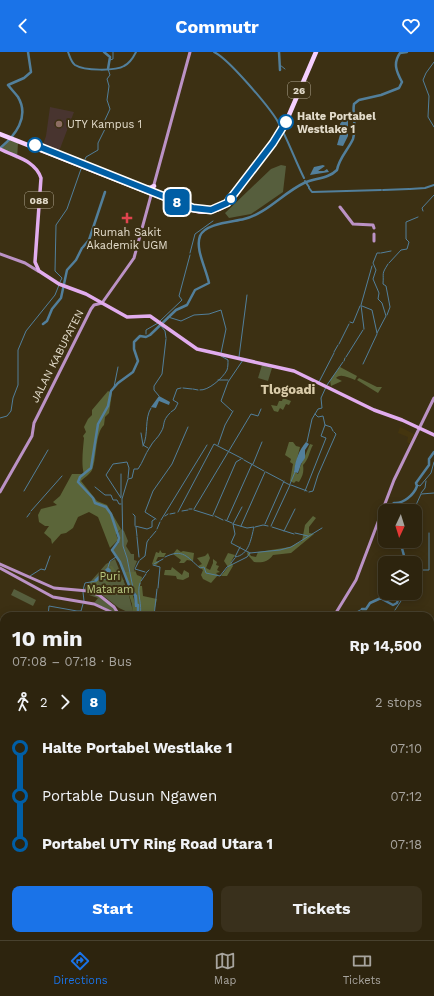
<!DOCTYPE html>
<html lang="en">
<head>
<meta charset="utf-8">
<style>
  body { margin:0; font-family:"Work Sans",sans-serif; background:#39301c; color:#f1f3f6; height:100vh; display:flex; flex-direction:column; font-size:15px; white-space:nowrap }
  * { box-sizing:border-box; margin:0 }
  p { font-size:13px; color:#a7a49e }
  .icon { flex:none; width:22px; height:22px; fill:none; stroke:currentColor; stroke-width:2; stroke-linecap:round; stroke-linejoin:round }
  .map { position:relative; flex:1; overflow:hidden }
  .side { position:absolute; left:0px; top:560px; width:434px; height:328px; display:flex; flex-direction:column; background:#2d240e; border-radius:12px 12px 0 0; box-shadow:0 2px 10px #0003,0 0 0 1px #48412e }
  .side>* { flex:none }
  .badge { padding:0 8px; border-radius:6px; font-size:14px; line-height:26px }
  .needle { width:26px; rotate:184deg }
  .buttons { position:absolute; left:378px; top:452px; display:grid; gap:8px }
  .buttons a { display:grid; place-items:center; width:44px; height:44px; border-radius:8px; background:#2d240e; box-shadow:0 2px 10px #0003,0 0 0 1px #48412e; font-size:20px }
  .map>.badge { position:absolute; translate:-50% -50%; box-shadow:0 0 0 2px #fff }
  .legs { display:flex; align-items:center; gap:6px; height:44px; padding:0 12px; font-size:13px }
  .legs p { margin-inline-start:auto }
  .headline { display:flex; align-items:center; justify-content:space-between; height:68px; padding:0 12px }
  h1 { font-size:22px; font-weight:700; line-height:30px }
  .action { display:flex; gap:8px; margin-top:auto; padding:8px 12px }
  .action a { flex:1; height:46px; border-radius:8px; background:#1a73e8; color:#fff; font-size:16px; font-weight:700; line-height:46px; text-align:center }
  .action a+a { background:#39301c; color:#f1f3f6 }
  ul { padding:0 12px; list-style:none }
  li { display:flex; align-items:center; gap:14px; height:48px; font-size:15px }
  li i { display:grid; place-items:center; width:6px; height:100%; margin:0 5px; background:currentColor }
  li i::after { content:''; width:10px; height:10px; margin:-5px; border:3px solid; border-radius:50%; background:#2d240e }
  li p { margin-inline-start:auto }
  li:first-child i { background:linear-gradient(#0000 50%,currentColor 0) }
  li:last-child i { background:linear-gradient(currentColor 50%,#0000 0) }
  header { display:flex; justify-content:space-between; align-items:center; height:52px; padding:0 12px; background:#1a73e8; color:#fff; font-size:18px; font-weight:700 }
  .tabs { display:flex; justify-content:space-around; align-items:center; height:56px; border-top:1px solid #48412e; background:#2d240e; font-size:11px; color:#a7a49e }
  .tabs a { display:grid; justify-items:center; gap:2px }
  .tabs .active { color:#1a73e8 }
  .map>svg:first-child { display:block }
  .built { fill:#44350f }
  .education { fill:#48342f }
  .green { fill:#565e3d }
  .forest { fill:#5b6539 }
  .water { fill:#527f9b }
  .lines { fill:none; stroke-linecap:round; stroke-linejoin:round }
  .stream { stroke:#527f9b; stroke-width:1 }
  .canal { stroke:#527f9b; stroke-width:2 }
  .river { stroke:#527f9b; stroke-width:2.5 }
  .secondary { stroke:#bb92c5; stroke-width:3 }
  .primary { stroke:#e1acee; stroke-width:3.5 }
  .highway { stroke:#f5cfff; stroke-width:4.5 }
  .line-1-casing { stroke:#fff; stroke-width:9 }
  .line-1 { stroke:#005ea5; stroke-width:6 }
  .stop-1-dot { fill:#fff; stroke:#005ea5; stroke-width:2 }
  .education-dot { fill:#8d6e63; stroke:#3c3013; stroke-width:1.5 }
  .health-dot { fill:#e0444e; stroke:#3c3013; stroke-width:1.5 }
  .labels { text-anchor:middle; stroke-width:4; stroke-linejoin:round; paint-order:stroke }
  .shield { fill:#3c3013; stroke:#b1a894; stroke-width:1 }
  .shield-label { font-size:10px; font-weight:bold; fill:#e3dccb }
  .stop-label { font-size:11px; font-weight:bold; fill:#e3dccb; stroke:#3c3013; text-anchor:start }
  .poi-label { font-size:11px; fill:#e3dccb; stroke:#3c3013; text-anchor:start }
  .street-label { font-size:11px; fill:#e3dccb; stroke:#3c3013 }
  .park-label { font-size:11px; fill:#b7c780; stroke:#3c3013 }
  .quarter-label { font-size:13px; font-weight:bold; fill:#dbcdab; stroke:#3c3013 }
</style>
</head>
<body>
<header><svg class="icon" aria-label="back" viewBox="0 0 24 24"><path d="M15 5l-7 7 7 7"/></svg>Commutr<svg class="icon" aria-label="heart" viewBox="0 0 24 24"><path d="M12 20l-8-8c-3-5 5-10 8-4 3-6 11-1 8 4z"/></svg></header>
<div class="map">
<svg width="434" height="888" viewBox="0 0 434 888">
  <rect width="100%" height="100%" fill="#3c3013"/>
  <!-- built -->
  <path class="built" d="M400 375 414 382 410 392 407 390 408 385 398 381Z"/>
  <!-- education -->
  <path class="education" d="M50 55 74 60 58 102 42 95 46 84Z"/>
  <!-- green -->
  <path class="green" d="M8 88 18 91 17 107 0 97Z
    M281 113 286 114 283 140 251 162 229 166 225 161 271 117Z
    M262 313 272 316 268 329 258 326Z
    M121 477 124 479 128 489 126 494 131 502H134V508L137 509 134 517 135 520H124L121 511 113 498 119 491 118 481Z
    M115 507 128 540 134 563 119 556 101 542 84 537 106 512Z
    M14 537 36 548 33 554 11 543Z
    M87 540 97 543 116 557 115 560 94 551 98 546 86 542Z"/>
  <!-- forest -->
  <path class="forest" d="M340 315 357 324 355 328C348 325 340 321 336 326L342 329 331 334 330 328Z
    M359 326 377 335H382L378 341 357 328Z
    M108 339 112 341 109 361 105 365 104 373C95 381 97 406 92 418 90 422 84 426 81 429L97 449 107 453 121 477 116 482 118 488 110 496 98 465 89 460 78 465 73 476 66 481 61 482 52 492 51 487 44 481 49 474H45L39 470 38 463 41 457 57 453 53 450 60 444 72 422H84C81 413 83 397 84 386L83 384 86 380 84 375 88 367 92 363V358Z
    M283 346 291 349 289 353 286 352 283 358 280 356 278 360 274 359 271 353 277 354 279 349H282Z
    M289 390H293L296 394 300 395 294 419 298 422C300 419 299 416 301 413 304 406 307 399 310 392L313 393C309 400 309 407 303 413 304 420 303 423 299 430L296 429 294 431 290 429 293 412 290 410 291 407 285 403Z
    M313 464 316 466 309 475V481L314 482 291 501 273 503C268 510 262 511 254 510L247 502 248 499 251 504 256 505 258 500 290 495 302 489 305 473Z
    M177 497 181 500 183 499 194 501 193 509 187 508 184 511H179L181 508 173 502Z
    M160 498 162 501H166L164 505H158L156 509 159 510 156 513 152 512 156 500 159 501Z
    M208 501 210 506 206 516 210 518 213 511V507L217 510 216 513 219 514 217 518 220 520 216 521 218 523 211 531 203 527 201 523 203 518 198 514 202 512 197 506 205 504Z
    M228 501 235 503 231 510 233 514 227 524H221L228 515 224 509Z
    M109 514H112L124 529 121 530 116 524 107 532 104 529H99L98 531 100 534 98 540 86 536 91 530 95 531 101 526 108 529 111 517Z
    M172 515 182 523 184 518 189 521V525L183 528 177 527 176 524 164 523 165 518H171Z
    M135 518 137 523 142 525 140 534H142L143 544 157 547 154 560 147 559 146 560 154 562V564H133L132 552 127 537 132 540 136 555 137 543 130 534 124 520H135Z"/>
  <!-- water -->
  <path class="water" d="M348 64V84L343 94 337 93 341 79 340 72 345 65Z
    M323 113 325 114 318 119H324L327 117 329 120 310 123 314 115Z
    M159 344 170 350 169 353 159 349 156 356 151 355Z
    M306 390 309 392 305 398V406L301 412 298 421 294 420C295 409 299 398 306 390Z
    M108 515 111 518 108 529 101 526 96 530 94 528Z
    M130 534 137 543 138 555H135L134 544 127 536Z"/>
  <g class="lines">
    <!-- stream -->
    <path class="stream" d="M110 8 113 7V0
      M434 10 426 21 423 28 429 44 428 65 434 75
      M280 13 285 17
      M83 112 86 105 98 98V91L105 77 104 70 110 57 107 48 109 34 107 27 110 23 108 17
      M423 159 422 156 434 143
      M190 201 195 182 213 169
      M381 201 391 199
      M389 211 401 198 407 197 409 190 406 187V170L418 165
      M60 230 62 226 55 219 56 173 67 157 81 117
      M362 254 372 258 377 281
      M387 263 390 255 386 234 383 232C384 220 381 223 388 212
      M168 265 181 269 194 263 209 262 221 258 226 277 221 301
      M160 269 182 248 179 244 190 203
      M350 270 353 271 360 254
      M161 274 165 279 166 286
      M364 277 361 253 372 214
      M377 281 386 264 382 251 378 247 379 241 373 227 376 218 373 211 377 201H380
      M146 282V278L158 271
      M339 292 349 272
      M334 300 338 293
      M239 305 247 243
      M346 305 363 278
      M344 309 345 306
      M363 312 377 282
      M218 328H228
      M319 330 334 301
      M327 333 343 310
      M114 335 118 315
      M183 336 192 337
      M193 337 198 338
      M200 338C208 339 223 326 227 318 228 315 228 311 228 308L221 304
      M159 344 154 338V334L162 322 166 287
      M232 359 221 349 228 330 243 308
      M171 360 175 357 178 351 173 348 177 337 181 336
      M315 362 318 365 323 364 325 373 331 375 333 379
      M0 366 7 364 11 359 13 346 18 333V298L26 279 55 243 59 233
      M141 381 143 393 148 396
      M307 390 312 367 318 357 322 356 321 346 326 335
      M218 393 225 373 233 359
      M143 394C149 382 144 367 151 356
      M244 408 264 419
      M253 412 262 390
      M266 420 283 429
      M284 430 290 433
      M290 432 295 420
      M291 433 307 439
      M417 433 420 434 431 421 434 410
      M95 435 105 443H111L113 448H117L119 452H121
      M24 439 48 398
      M305 439 326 386 321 384 325 373
      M309 440 313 439 318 423 336 382 334 380
      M421 441 425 436 426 429
      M121 445V422
      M121 446 106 423 113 412 127 410 129 416 128 426
      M242 455 233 472 235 482 231 491 250 501 280 498 291 495 322 476
      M189 457H192
      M194 457 251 362 258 364 261 357
      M194 458 213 464
      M31 459 62 424
      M182 459 188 458
      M411 459 416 453 421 442 434 441
      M178 460 214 392 243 407
      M133 462 135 464V473
      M170 462 175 461
      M213 463 236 410 241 407
      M165 464 168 462
      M215 464 223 468
      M27 465 30 461
      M156 467 145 460 153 439 172 412 188 375
      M161 468 207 393
      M225 468 232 471
      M227 468 252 412
      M233 472 247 476 254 475C251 487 249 503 235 505L240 495
      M265 472 284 429
      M135 474 147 477 152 475V469L155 467
      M241 474 265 420
      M271 474 290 433
      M136 475 137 484
      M255 475 263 473 268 474
      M272 475 294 482
      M157 477 160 470
      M284 479 295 457
      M295 481 308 484
      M137 485 139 505
      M150 486 156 479
      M406 491V489
      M165 505C183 496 187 505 200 516L204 515 206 521 220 524 227 515 247 505 250 501
      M140 508 145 504 147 490 149 487
      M139 509 135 517 145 520
      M231 511 235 506
      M154 512 163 507
      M153 513 160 515 158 536
      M108 515 110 509 116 505
      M415 520 419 518H429V481
      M146 521 149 518
      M30 524 41 517 45 518 50 504
      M141 529 146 522
      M140 531C136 541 143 553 140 564
      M131 536H133L127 506 123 494 122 447 128 427 132 426 134 417H138C143 410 145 402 150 395 153 389 158 386 161 380 166 372 161 370 170 361
      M83 538 85 531 96 529
      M83 540 84 549
      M395 558 401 549
      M48 564 49 554 77 559H81L83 552
      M154 564 157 537
      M349 564 362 557
      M1 676 4 671
      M0 689V696
      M430 800 434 799
      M370 884 375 888
      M362 888 365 884"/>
    <!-- canal -->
    <path class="canal" d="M68 0C70 5 71 10 75 13 84 19 116 19 124 14 130 11 133 6 136 0
      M214 0C228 6 270 56 278 70 288 88 295 108 304 126
      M305 129 309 135
      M309 136 312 140 381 138
      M410 137 425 136 434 133
      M383 138 409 137"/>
    <!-- river -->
    <path class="river" d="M104 0 110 5 108 17
      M279 0 280 18
      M0 96C15 84 30 65 18 45 15 41 11 37 8 33L24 26 31 20 28 0
      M83 195 89 188 105 140
      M43 272 47 269 52 257 61 246 67 218 76 208 82 196
      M396 459 393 452 394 451C403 452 414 443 417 434L416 431 429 413V407L434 400
      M400 489 406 511
      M130 536 120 510 112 498 118 490 119 486 111 462 106 455 95 451 93 446 78 430 80 425 91 416 98 372 108 354 111 339 118 331 133 320 138 309 134 297V290L140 284 146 285 150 283 176 258 187 253 195 238 209 231C206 216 195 197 200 184 205 171 233 170 244 167 266 162 283 141 304 131 315 126 328 127 337 118 339 106 348 98 353 87 357 75 352 63 354 52L359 48 381 43 399 36 402 30C396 19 393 11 400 1L407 0
      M382 547 393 553 397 551 400 541
      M138 553V564
      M362 557H366L370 551 381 546
      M430 784 434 778
      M0 803 4 801
      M323 888 325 884"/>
    <!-- secondary -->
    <path class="secondary" d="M340 155 353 172 373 173 374 176
      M374 189V182
      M0 202 25 211 38 219
      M0 440 32 384 34 371 91 257 94 253 102 251 134 206 190 0
      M0 512 54 536 88 539 99 543 114 555 119 563
      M0 516 53 545 94 552 120 564
      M334 564 356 528 394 428 434 346
      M430 602 434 591
      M36 888 37 884
      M309 888 311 884"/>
    <!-- primary -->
    <path class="primary" d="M0 97C15 105 35 108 41 126L35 210 39 219 59 232 86 242 127 265 150 264 197 297 294 319 374 358 402 368 434 383"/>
    <!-- highway -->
    <path class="highway" d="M0 82 193 158C207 162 220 159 231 149L283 77 316 0
      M143 135 150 136 154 134
      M0 677 4 682
      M132 884 134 888"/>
  </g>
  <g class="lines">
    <!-- line-1 casing -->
    <g class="line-1-casing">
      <path id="line-1" d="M35 93 193 156 211 158 227 151 273 91 286 70"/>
    </g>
    <!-- line-1 -->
    <use href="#line-1" class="line-1"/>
  </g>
  <!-- markers -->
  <g class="stop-1-dot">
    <circle cx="286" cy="70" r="7"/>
    <circle cx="35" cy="93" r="7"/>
    <circle cx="231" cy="147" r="5"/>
  </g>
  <circle class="education-dot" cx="59" cy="72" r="4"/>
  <path class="health-dot" d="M125 160h4v4h4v4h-4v4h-4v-4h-4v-4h4z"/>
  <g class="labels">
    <!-- shield labels -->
    <g class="shield">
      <rect x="288" y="30" width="22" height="16" rx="3"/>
      <rect x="25" y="140" width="28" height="16" rx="3"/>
    </g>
    <g class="shield-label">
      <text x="299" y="42">26</text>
      <text x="39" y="152">088</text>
    </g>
    <!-- stop labels -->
    <g class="stop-label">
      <text x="297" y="68">Halte Portabel<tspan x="297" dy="13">Westlake 1</tspan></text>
    </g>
    <!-- poi labels -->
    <g class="poi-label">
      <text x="67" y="76">UTY Kampus 1</text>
      <text x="127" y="184" text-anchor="middle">Rumah Sakit<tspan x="127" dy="13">Akademik UGM</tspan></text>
    </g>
    <!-- street labels -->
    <g class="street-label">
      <text transform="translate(57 304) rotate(-63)" y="4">JALAN KABUPATEN</text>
    </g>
    <!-- park labels -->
    <g class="park-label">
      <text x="110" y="528">Puri<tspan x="110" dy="13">Mataram</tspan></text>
    </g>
    <!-- quarter labels -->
    <g class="quarter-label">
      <text x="288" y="342">Tlogoadi</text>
    </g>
  </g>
</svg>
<div class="buttons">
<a><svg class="needle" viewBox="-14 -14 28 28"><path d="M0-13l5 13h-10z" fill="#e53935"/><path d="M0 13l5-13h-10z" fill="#a7a49e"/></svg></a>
<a><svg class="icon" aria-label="layers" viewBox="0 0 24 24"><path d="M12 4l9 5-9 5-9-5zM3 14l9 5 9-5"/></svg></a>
</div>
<b class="badge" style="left:177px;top:150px;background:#005ea5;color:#fff">8</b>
<section class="side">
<div class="headline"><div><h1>10 min</h1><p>07:08 – 07:18 · Bus</p></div><b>Rp 14,500</b></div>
<div class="legs"><svg class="icon" aria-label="walk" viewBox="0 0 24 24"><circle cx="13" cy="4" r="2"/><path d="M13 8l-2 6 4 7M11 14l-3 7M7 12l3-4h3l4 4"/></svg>2<svg class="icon" aria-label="forward" viewBox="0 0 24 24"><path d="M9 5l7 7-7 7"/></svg><b class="badge" style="background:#005ea5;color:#fff">8</b><p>2 stops</p></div>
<ul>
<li><i style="color:#005ea5"></i><b>Halte Portabel Westlake 1</b><p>07:10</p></li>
<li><i style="color:#005ea5"></i><span>Portable Dusun Ngawen</span><p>07:12</p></li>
<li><i style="color:#005ea5"></i><b>Portabel UTY Ring Road Utara 1</b><p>07:18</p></li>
</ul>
<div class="action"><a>Start</a><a>Tickets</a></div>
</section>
</div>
<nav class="tabs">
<a class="active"><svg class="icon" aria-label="directions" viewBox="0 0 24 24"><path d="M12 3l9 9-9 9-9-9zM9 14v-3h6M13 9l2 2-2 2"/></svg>Directions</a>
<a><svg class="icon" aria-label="map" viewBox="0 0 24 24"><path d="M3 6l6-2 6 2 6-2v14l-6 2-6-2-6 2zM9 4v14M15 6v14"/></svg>Map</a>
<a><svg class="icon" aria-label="tickets" viewBox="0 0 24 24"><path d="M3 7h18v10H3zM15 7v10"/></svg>Tickets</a>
</nav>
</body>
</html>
